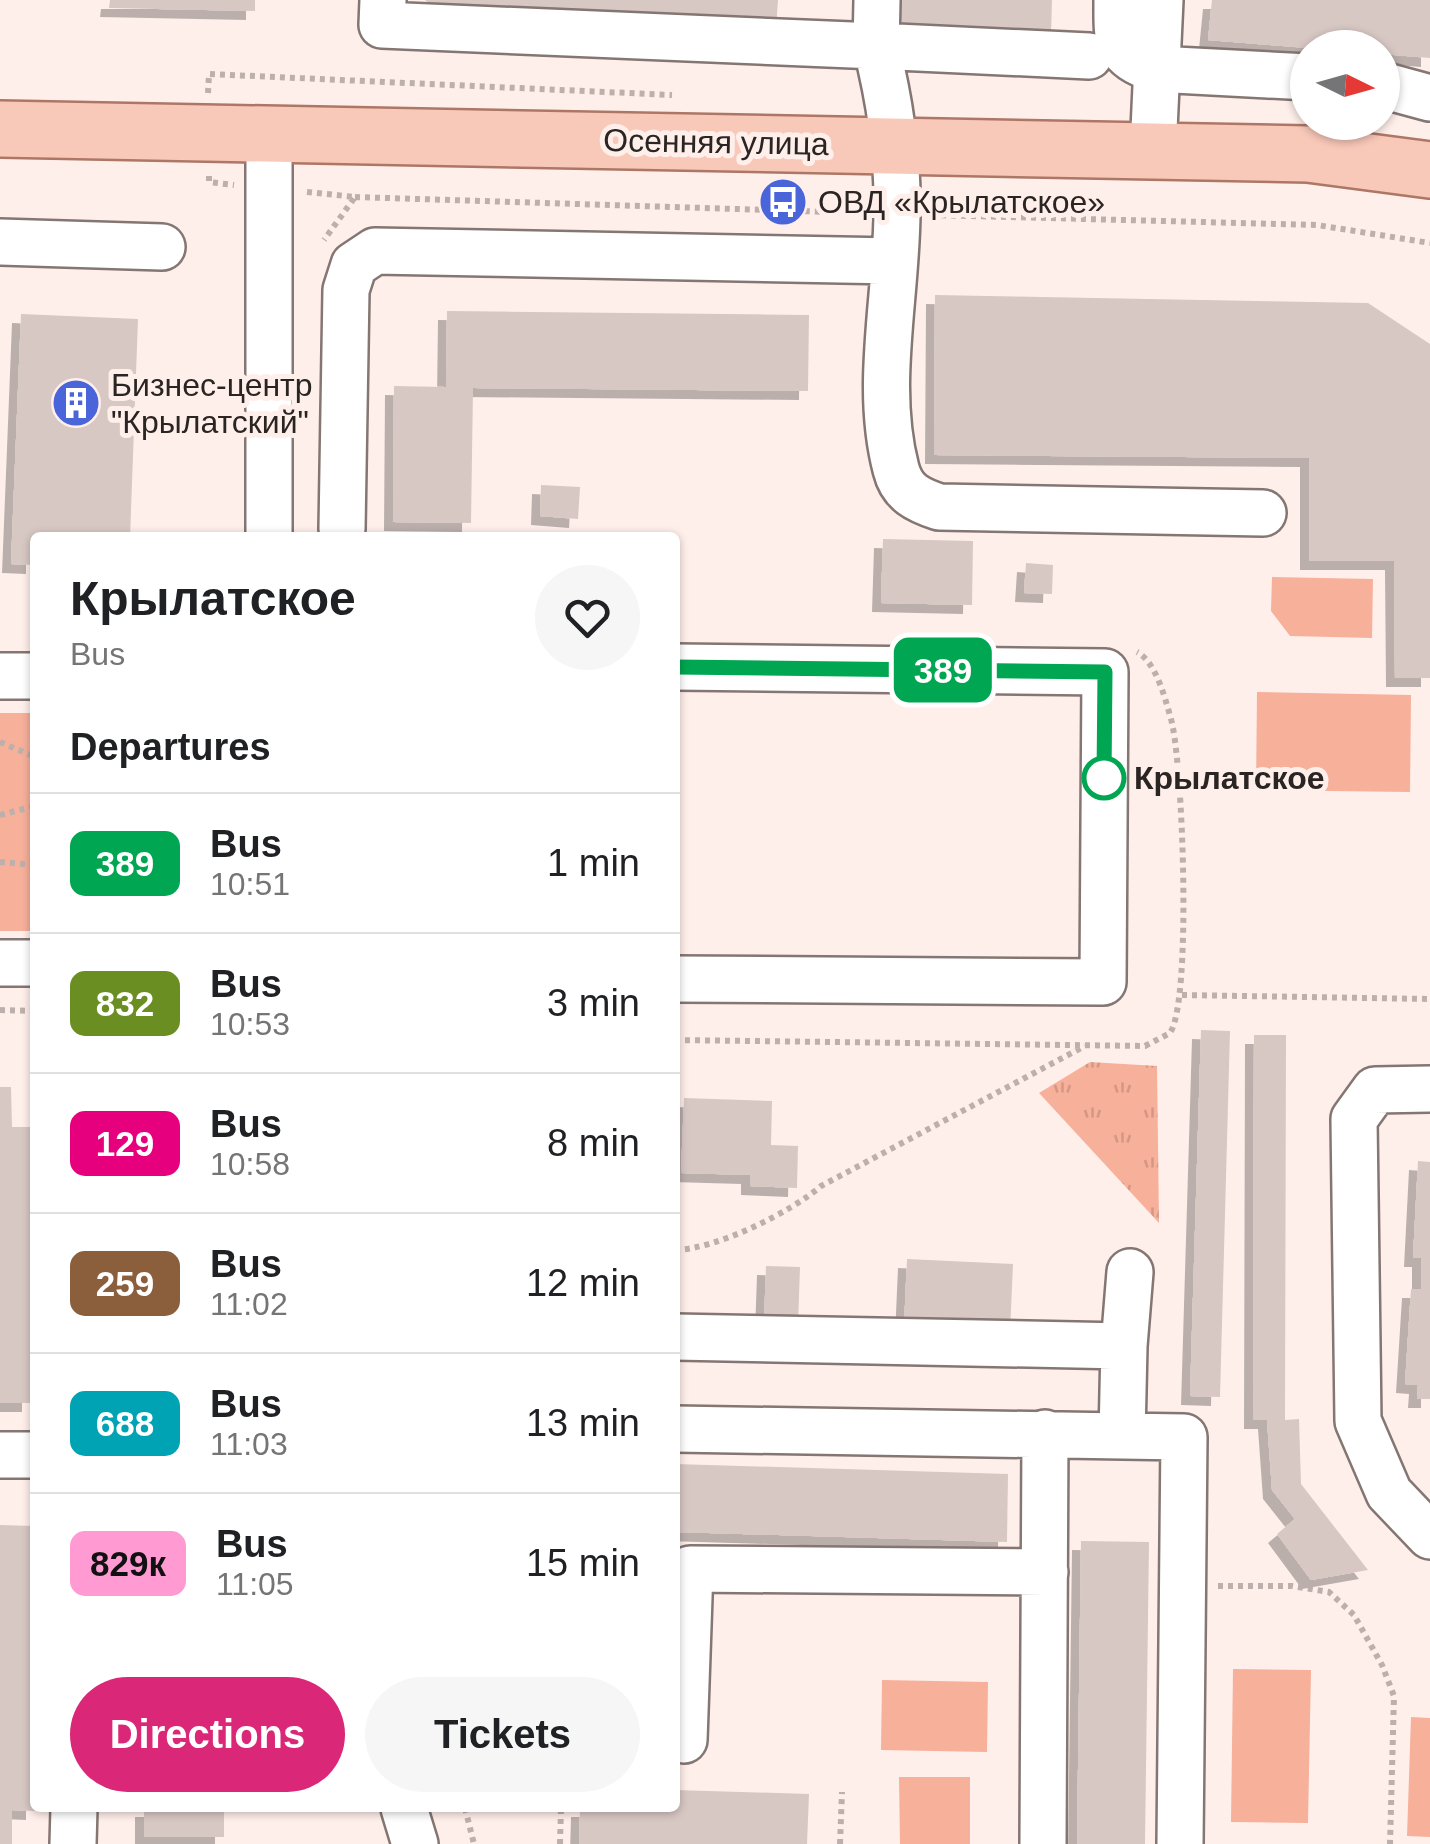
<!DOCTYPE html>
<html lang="en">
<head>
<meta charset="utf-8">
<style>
  body { margin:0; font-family:Helvetica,sans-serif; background:#f6f6f6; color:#202124; height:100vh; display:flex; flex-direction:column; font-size:38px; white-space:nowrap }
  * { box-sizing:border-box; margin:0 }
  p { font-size:32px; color:#757577 }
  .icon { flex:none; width:55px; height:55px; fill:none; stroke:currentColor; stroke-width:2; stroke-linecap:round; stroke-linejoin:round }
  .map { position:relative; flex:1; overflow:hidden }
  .drawer { position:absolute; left:30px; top:532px; width:650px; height:1280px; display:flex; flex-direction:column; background:#fff; border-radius:10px; box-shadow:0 2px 8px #0004 }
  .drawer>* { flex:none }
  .badge { padding:0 20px; border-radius:15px; font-size:35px; line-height:65px }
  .needle { width:65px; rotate:95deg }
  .fabs { position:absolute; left:1290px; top:30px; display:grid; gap:20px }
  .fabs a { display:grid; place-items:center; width:110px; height:110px; border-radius:50%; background:#fff; box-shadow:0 2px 8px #0004; font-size:50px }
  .map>.badge { position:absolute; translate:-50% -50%; box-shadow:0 0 0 5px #fff }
  h2 { padding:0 40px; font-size:38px; line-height:90px }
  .round { display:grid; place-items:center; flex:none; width:105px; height:105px; border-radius:52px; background:#f6f6f6 }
  .headline { display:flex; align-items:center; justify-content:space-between; height:170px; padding:0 40px }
  h1 { font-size:48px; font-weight:600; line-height:75px }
  .button { display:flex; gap:20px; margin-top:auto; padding:20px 40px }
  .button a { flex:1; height:115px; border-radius:60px; background:#db2777; color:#fff; font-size:40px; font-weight:600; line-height:115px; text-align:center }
  .button a+a { background:#f6f6f6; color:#202124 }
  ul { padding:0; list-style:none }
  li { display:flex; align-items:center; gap:30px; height:140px; padding:0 40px; border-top:2px solid #e0e0e0 }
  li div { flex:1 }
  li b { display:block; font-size:38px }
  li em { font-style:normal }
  li .badge { min-width:110px; font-weight:700; text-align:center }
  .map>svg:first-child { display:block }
  .grass { fill:url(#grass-tufts) }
  .green { fill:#f7b09a }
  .building { fill:#d8c8c4; filter:url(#shadow) }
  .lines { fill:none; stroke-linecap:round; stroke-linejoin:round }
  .minor-casing { stroke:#847672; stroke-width:50 }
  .major-casing { stroke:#ad7766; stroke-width:60 }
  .path { stroke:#bdb0ac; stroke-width:6; stroke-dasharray:5 5; stroke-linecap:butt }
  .minor { stroke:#fff; stroke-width:45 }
  .major { stroke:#f8c8b9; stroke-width:55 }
  .line-casing { stroke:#fff; stroke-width:22 }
  .line { stroke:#00a651; stroke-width:15 }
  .stop-dot { fill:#fff; stroke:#00a651; stroke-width:5 }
  .labels { text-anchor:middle; stroke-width:10; stroke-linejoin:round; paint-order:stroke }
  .street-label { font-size:32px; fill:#2a2422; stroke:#ffefeb }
  .poi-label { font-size:32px; fill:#2a2422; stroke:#ffefeb; text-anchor:start }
  .stop-label { font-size:32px; font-weight:bold; fill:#2a2422; stroke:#ffefeb; text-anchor:start }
</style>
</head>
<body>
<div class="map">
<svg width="1430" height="1844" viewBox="0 0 1430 1844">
  <defs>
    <pattern id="grass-tufts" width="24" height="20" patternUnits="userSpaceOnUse" patternTransform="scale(2.5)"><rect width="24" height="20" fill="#f7b09a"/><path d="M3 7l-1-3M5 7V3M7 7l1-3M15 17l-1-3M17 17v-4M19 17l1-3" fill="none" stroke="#d49784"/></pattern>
    <filter id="shadow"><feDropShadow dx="-9" dy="9" stdDeviation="0" flood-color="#0004"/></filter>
  </defs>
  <rect width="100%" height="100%" fill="#ffefeb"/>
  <!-- grass -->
  <path class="grass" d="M1090 1062 1157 1066 1159 1223 1039 1093Z"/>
  <!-- green -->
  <path class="green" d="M1272 577 1373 579 1372 638 1290 636 1271 611Z
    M1257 692 1411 695 1410 792 1256 790Z
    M0 713H35V931H0Z
    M1233 1669 1311 1670 1308 1823 1231 1822Z
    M882 1680 988 1682 987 1752 881 1750Z
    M1411 1717 1430 1718V1837L1407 1836Z
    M899 1777H970V1844H900Z"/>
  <!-- building -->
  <path class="building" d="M110 0H255V11L109 8Z
    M425 0H778L776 29 448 17Z
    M893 0H1052L1051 34 892 28Z
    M1212 0H1430V58L1382 54V48H1308L1208 40Z
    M935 295 1368 303 1430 344V678H1395L1394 561H1309V458L934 455Z
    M447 311 809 315 808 391 473 388 471 523 393 522 394 386 446 387Z
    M21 314 138 319 130 538H35V565L11 564Z
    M541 485 580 487 578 519 540 516Z
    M883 539 973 541 972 605 881 603Z
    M1026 563 1053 565 1052 594 1024 593Z
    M1201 1030 1230 1031 1220 1397 1190 1396Z
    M1254 1035H1286L1285 1420 1299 1419 1301 1484 1368 1570 1311 1580 1277 1534 1295 1519 1272 1490 1267 1420H1253Z
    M0 1087H11L12 1127H33L31 1403H0Z
    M684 1098 772 1101 771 1145 798 1146 797 1188 750 1186V1175L681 1173Z
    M1418 1161 1430 1162V1399H1417L1418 1385 1405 1384 1411 1289H1421V1258H1413Z
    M907 1259 1013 1264 1010 1332 904 1327Z
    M766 1266 800 1267 798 1325 764 1324Z
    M675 1464 1008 1474 1007 1542 675 1532Z
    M0 1525 35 1526V1811L12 1810V1844H0Z
    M1081 1541 1149 1542 1145 1844H1077Z
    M675 1790 809 1794 807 1844H579L580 1808H675Z
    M144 1808H224V1837H144Z"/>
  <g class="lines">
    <!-- minor casing -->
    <g class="minor-casing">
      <path id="minor" d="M383 0 382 25 876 46C890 101 898 154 897 211 897 295 874 386 896 469 902 493 918 500 939 507L1263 513
        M877 0 876 46 1089 56
        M1117 0C1117 39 1114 57 1156 69L1308 77
        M1382 85 1430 98
        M1153 151 1160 0
        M0 242 162 247
        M342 529 346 290 354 265 375 251 894 261
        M269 538V134
        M675 667 1105 672 1103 982 675 979
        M0 676H35
        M0 963H35
        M1430 1089 1375 1090 1354 1119 1358 1421 1389 1493 1430 1536
        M675 1337 1124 1346 1122 1436
        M1124 1346 1130 1272
        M675 1429 1184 1437 1180 1844
        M0 1455H35
        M684 1740 690 1569 1045 1572
        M404 1808 415 1844
        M73 1844 74 1808
        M1043 1844 1045 1433"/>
    </g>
    <!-- major casing -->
    <g class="major-casing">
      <path id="major" d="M0 129 1308 154 1430 170"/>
    </g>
    <!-- path -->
    <path class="path" d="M208 93 209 74 672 95
      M209 176V182L234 185
      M307 192 355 197 324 240
      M355 197 863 213
      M931 215 1317 225 1430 243
      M0 742 35 757
      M0 815 35 806
      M0 862 35 865
      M1182 995 1430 999
      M0 1010 35 1011
      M675 1040 1145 1046 1170 1033C1192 1001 1183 762 1171 719 1165 698 1156 662 1137 652
      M675 1250C716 1249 790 1213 821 1186L1085 1046
      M1218 1586H1292L1329 1592 1354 1615 1382 1665 1394 1696 1390 1844
      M465 1808 474 1844
      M560 1844 561 1808
      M840 1844 842 1792"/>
    <!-- minor -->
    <use href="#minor" class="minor"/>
    <!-- major -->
    <use href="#major" class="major"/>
  </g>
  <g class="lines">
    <!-- line casing -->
    <g class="line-casing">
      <path id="line" d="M675 667 1105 672 1104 778"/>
    </g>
    <!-- line -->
    <use href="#line" class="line"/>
  </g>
  <!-- icons -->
  <defs>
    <g id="bus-disc" transform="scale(2.5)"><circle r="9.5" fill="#4a65d9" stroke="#ffefeb"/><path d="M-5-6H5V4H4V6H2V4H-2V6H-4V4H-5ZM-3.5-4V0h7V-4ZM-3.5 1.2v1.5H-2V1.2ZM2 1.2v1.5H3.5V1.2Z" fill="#fff"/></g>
    <g id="building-disc" transform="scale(2.5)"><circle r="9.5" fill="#4a65d9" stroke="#ffefeb"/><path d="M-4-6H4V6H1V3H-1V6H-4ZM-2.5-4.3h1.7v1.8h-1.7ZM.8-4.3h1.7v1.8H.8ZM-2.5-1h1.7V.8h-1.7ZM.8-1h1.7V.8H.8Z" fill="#fff"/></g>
  </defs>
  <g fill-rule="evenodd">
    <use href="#bus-disc" x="783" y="202"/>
    <use href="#building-disc" x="76" y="403"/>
  </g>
  <!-- markers -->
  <circle class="stop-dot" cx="1104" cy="778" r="20"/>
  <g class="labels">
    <!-- street labels -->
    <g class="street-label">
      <text transform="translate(716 142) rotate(1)" y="11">Осенняя улица</text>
    </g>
    <!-- poi labels -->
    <g class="poi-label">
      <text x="818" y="213">ОВД «Крылатское»</text>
      <text x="111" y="396">Бизнес-центр<tspan x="111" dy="37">"Крылатский"</tspan></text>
    </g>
    <!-- stop labels -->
    <g class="stop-label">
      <text x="1134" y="789">Крылатское</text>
    </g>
  </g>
</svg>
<div class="fabs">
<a><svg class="needle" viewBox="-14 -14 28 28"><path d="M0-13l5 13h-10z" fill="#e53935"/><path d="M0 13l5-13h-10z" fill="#757577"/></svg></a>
</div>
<b class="badge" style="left:943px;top:670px;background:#00a651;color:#fff">389</b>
<section class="drawer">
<div class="headline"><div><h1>Крылатское</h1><p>Bus</p></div><a class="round"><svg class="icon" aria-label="heart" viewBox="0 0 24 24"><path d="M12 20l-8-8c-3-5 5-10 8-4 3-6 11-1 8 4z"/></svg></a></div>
<h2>Departures</h2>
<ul>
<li><span class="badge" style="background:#00a651;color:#fff">389</span><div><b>Bus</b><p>10:51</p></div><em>1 min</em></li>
<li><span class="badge" style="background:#6b8e23;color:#fff">832</span><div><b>Bus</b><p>10:53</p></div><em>3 min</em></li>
<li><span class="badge" style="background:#e6007e;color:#fff">129</span><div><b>Bus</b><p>10:58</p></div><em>8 min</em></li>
<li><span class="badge" style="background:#8b5e3c;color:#fff">259</span><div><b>Bus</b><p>11:02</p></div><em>12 min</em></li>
<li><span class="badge" style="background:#00a3b4;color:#fff">688</span><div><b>Bus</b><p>11:03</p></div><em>13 min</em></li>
<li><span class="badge" style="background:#ff9ad2;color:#111">829к</span><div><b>Bus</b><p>11:05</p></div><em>15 min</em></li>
</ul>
<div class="button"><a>Directions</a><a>Tickets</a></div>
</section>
</div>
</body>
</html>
